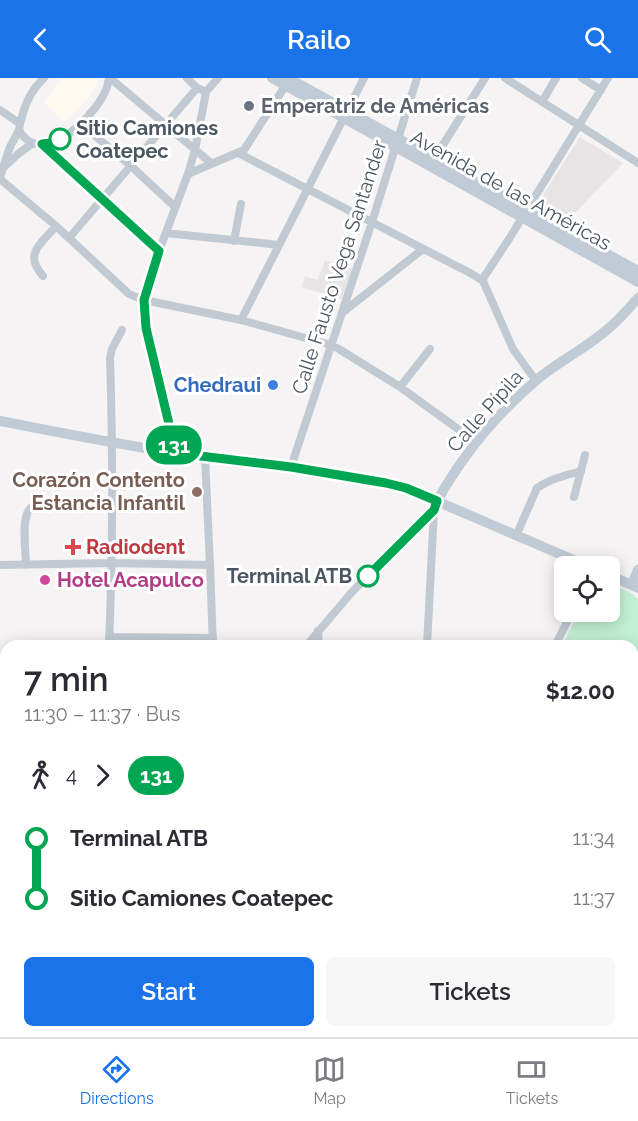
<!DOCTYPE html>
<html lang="en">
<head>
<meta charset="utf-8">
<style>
  body { margin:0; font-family:Raleway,sans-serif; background:#f7f7f7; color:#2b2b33; height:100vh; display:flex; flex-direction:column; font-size:22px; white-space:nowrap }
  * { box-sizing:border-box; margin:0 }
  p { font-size:20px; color:#7c7c81 }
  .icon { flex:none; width:33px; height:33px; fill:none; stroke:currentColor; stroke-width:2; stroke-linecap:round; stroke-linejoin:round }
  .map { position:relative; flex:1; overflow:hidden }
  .panel { position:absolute; left:0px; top:562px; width:639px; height:398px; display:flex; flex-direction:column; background:#fff; border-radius:18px 18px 0 0; box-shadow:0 3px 15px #0003 }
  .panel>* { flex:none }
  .badge { padding:0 12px; border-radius:20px; font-size:21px; line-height:39px }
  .tools { position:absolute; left:554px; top:478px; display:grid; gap:12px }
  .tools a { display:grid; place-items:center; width:66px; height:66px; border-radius:9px; background:#fff; box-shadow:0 3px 15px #0003; font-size:30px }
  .map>.badge { position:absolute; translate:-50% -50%; box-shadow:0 0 0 3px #fff }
  .legs { display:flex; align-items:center; gap:9px; height:66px; padding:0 24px; font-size:20px }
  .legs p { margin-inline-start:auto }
  .summary { display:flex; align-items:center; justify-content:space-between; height:102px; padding:0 24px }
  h1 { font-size:33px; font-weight:600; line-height:45px }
  .button { display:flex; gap:12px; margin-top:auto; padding:12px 24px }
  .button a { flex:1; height:69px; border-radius:9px; background:#1a73e8; color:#fff; font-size:24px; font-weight:600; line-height:69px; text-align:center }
  .button a+a { background:#f7f7f7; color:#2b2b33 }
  ul { padding:0 24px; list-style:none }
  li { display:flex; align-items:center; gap:21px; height:60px; font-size:22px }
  li i { display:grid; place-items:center; width:9px; height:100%; margin:0 8px; background:currentColor }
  li i::after { content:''; width:15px; height:15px; margin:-8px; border:4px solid; border-radius:50%; background:#fff }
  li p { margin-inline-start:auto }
  li:first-child i { background:linear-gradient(#0000 50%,currentColor 0) }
  li:last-child i { background:linear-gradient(currentColor 50%,#0000 0) }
  header { display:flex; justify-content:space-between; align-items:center; height:78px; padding:0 24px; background:#1a73e8; color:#fff; font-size:27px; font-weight:600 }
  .dock { display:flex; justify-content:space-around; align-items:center; height:84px; border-top:2px solid #e1e1e2; background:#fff; font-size:16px; color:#7c7c81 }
  .dock a { display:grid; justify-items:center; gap:3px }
  .dock .current { color:#1a73e8 }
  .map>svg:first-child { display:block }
  .commercial { fill:#fdf9ef }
  .education { fill:#e6e4e5 }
  .green { fill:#c3f1d5 }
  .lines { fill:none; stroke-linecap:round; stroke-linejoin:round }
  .street { stroke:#c1cad2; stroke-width:8 }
  .secondary { stroke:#c1cbd6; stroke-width:10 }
  .line-1-casing { stroke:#fff; stroke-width:14 }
  .line-1 { stroke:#00a651; stroke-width:9 }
  .worship-dot { fill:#6b7280; stroke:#fff; stroke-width:2 }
  .stop-1-dot { fill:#fff; stroke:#00a651; stroke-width:3 }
  .shop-dot { fill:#3f7fe0; stroke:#fff; stroke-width:2 }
  .education-dot { fill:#8d6e63; stroke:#fff; stroke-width:2 }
  .health-dot { fill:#e0444e; stroke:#fff; stroke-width:2 }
  .hotel-dot { fill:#d1479c; stroke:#fff; stroke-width:2 }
  .labels { text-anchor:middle; stroke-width:6; stroke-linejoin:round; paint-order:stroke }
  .worship-label { font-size:20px; font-weight:bold; fill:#5b616d; stroke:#fff; text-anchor:start }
  .stop-label { font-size:20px; font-weight:bold; fill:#4a5661; stroke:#fff; text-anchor:start }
  .street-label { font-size:20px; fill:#4a5661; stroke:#fff }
  .shop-label { font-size:20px; font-weight:bold; fill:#366cbe; stroke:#fff; text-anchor:end }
  .education-label { font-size:20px; font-weight:bold; fill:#785e54; stroke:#fff; text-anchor:end }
  .health-label { font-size:20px; font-weight:bold; fill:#be3a42; stroke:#fff; text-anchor:start }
  .hotel-label { font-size:20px; font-weight:bold; fill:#b23c85; stroke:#fff; text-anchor:start }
</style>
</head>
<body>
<header><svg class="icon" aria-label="back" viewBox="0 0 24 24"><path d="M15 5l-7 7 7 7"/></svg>Railo<svg class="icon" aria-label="search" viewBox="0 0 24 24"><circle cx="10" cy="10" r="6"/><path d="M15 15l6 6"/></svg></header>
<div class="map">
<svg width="638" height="959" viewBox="0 0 638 959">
  <rect width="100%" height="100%" fill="#f5f3f3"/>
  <!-- commercial -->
  <path class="commercial" d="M63 0H98L97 7 90 19 64 44 43 24Z"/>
  <!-- education -->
  <path class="education" d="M580 59 623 85 563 147 534 131Z
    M325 182 353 191 343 222 302 209 305 198 318 202Z"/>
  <!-- green -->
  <path class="green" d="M609 505 631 515 638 521V616L633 634V568H562L579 534H609Z"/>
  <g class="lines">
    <!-- street -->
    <path class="street" d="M110 0 211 85
      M187 0 197 10 202 12
      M505 0 638 85
      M582 0 601 12
      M542 24 556 0
      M0 32 19 45
      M81 46 131 88 175 129
      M19 51C20 54 22 57 24 59 49 85 92 38 103 18 106 13 108 6 109 0
      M42 66 159 173
      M238 75 472 196 483 203
      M434 81 485 0
      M4 89 18 76 33 65
      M188 96 244 72 287 5
      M0 100C3 91 5 81 9 72 11 65 17 58 19 51 23 31 29 14 44 0
      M0 101 56 148 129 216 144 222 241 242 331 267 339 271 400 309 476 364
      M166 155 279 167
      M69 160 197 10
      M234 163 241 126
      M43 198C23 176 41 166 56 148
      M483 203 484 199 509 161 608 0
      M483 203 513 271 536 303
      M343 234 423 171
      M241 242 364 0
      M400 309 430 271
      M176 375 148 263 146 250 144 222 159 173 188 96 195 72 206 14 218 0
      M205 380 210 487 213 568
      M291 389 372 144 417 0
      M574 419 585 377
      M516 458 537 410C550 401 566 397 581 393
      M0 487 112 485 210 487
      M26 487C26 474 21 442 29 432 33 427 37 426 42 425L112 423
      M318 553 319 568
      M109 559 213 560
      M109 568C113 472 113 376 110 280L112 271 122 252
      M306 568 352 514 434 432 437 423
      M427 568 434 432
      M555 568 572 534
      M0 634H6
      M633 647 638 629
      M633 667 638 668
      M633 764 638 765
      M0 790 6 789
      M633 832 638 833
      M0 848V849
      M0 896H6
      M0 920H6
      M31 954 33 959
      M101 954V959
      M125 954 131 959
      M505 954V959
      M178 959 180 954
      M224 959 225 954
      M297 959V954
      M415 959 416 954
      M619 959V954"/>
    <!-- secondary -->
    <path class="secondary" d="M272 0 638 204
      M288 0 638 193
      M0 343C67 356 135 370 203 379 271 389 340 391 406 410L590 489
      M437 423C463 377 497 335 539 300 561 282 588 269 609 250 620 241 629 230 638 220
      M609 497 638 510
      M632 506 638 492"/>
  </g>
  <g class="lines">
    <!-- line-1 casing -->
    <g class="line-1-casing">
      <path id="line-1" d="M60 61 51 65 42 66 159 173 144 222 146 250 176 375 291 389 386 405 406 410 437 423 434 432 368 498"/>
    </g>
    <!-- line-1 -->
    <use href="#line-1" class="line-1"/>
  </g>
  <!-- markers -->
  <circle class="worship-dot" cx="249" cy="28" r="6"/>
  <g class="stop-1-dot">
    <circle cx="60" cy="61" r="10"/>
    <circle cx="368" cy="498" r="10"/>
  </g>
  <circle class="shop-dot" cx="273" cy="307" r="6"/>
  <circle class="education-dot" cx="197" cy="414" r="6"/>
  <path class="health-dot" d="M70 460h6v6h6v6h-6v6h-6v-6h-6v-6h6z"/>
  <circle class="hotel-dot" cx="45" cy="502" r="6"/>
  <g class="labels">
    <!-- worship labels -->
    <g class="worship-label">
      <text x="261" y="35">Emperatriz de Américas</text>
    </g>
    <!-- stop labels -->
    <g class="stop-label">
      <text x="76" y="57">Sitio Camiones<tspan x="76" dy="23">Coatepec</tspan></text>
      <text x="352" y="505" text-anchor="end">Terminal ATB</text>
    </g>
    <!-- street labels -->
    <g class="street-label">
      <text transform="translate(511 112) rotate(29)" y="7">Avenida de las Américas</text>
      <text transform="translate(339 189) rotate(-72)" y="7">Calle Fausto Vega Santander</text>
      <text transform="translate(485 333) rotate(-48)" y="7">Calle Pípila</text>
    </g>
    <!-- shop labels -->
    <g class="shop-label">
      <text x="261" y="314">Chedraui</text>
    </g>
    <!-- education labels -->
    <g class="education-label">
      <text x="185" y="409">Corazón Contento<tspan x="185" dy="23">Estancia Infantil</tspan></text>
    </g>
    <!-- health labels -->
    <g class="health-label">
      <text x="86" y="476">Radiodent</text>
    </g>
    <!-- hotel labels -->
    <g class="hotel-label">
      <text x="57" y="509">Hotel Acapulco</text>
    </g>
  </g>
</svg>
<div class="tools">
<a><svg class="icon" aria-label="locate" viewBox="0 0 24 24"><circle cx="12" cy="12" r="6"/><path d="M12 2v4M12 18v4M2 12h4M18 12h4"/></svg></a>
</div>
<b class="badge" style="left:174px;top:367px;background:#00a651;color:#fff">131</b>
<section class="panel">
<div class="summary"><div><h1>7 min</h1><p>11:30 – 11:37 · Bus</p></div><b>$12.00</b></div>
<div class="legs"><svg class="icon" aria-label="walk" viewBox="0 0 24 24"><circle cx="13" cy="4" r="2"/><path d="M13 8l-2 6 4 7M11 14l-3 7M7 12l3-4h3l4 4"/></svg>4<svg class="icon" aria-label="forward" viewBox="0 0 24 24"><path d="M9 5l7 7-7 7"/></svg><b class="badge" style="background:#00a651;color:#fff">131</b></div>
<ul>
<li><i style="color:#00a651"></i><b>Terminal ATB</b><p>11:34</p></li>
<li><i style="color:#00a651"></i><b>Sitio Camiones Coatepec</b><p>11:37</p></li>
</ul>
<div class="button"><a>Start</a><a>Tickets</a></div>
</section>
</div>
<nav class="dock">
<a class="current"><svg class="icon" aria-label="directions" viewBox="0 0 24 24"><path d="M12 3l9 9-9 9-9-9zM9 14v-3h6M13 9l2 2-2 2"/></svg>Directions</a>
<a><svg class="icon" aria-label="map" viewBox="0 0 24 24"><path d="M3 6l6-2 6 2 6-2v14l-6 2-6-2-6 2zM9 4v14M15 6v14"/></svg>Map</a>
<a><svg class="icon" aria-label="tickets" viewBox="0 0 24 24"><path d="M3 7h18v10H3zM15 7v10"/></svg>Tickets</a>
</nav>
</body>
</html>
